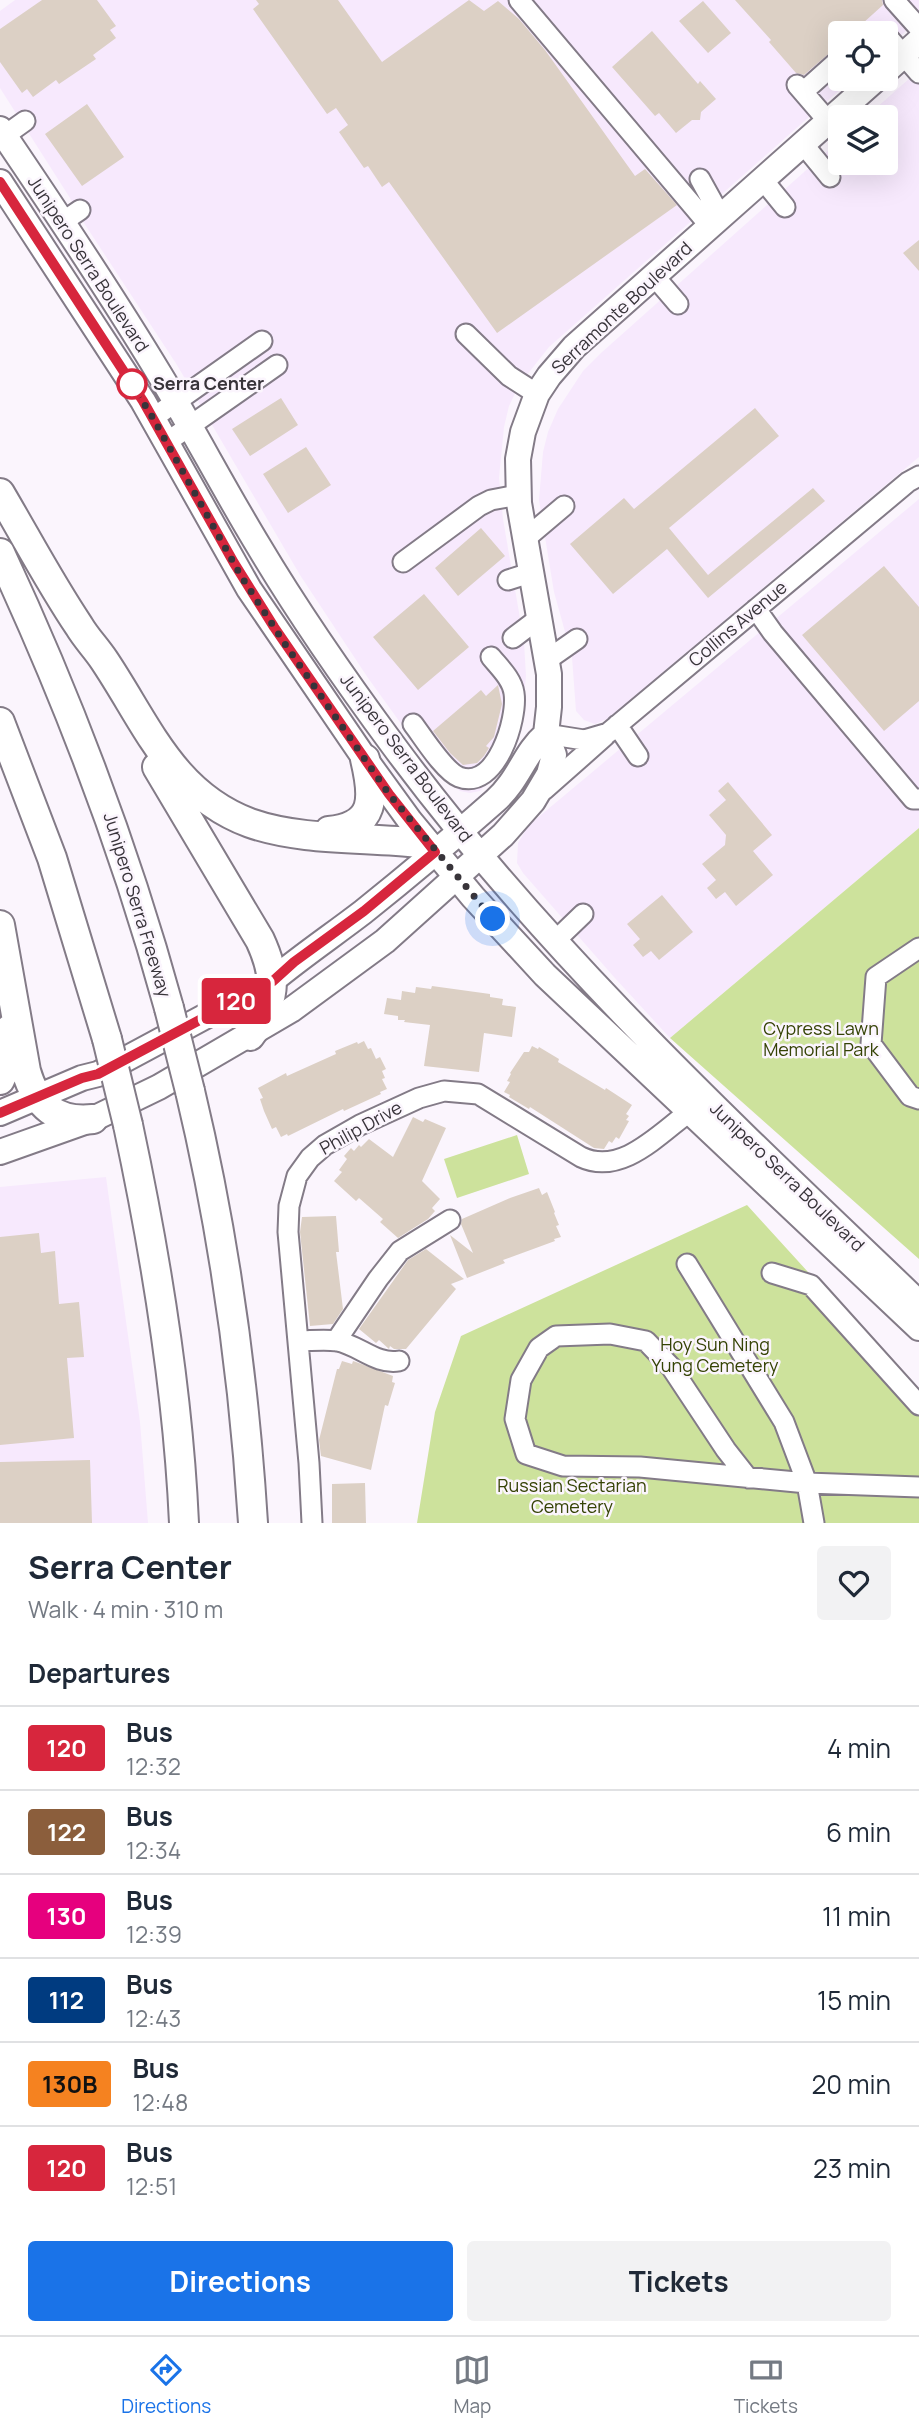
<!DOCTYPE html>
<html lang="en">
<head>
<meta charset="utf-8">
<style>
  body { margin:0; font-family:Manrope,sans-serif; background:#f2f2f3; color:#1f2937; height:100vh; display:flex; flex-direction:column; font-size:26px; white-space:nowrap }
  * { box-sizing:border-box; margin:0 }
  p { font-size:23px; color:#747a83 }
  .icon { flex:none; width:38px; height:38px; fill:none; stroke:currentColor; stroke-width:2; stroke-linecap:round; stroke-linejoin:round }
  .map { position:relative; height:1523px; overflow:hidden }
  .sheet { display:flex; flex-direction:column; background:#fff; flex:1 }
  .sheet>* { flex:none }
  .badge { padding:0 14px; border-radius:5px; font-size:24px; line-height:46px }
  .tools { position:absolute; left:828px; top:21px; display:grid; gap:14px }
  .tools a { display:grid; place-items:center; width:70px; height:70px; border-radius:7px; background:#fff; box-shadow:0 7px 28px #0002; font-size:35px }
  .you { position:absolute; width:35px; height:35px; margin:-18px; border:5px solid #fff; border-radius:50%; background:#1a73e8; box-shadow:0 0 0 10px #1a73e833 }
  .map>.badge { position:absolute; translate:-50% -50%; box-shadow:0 0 0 4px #fff }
  h2 { padding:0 28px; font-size:26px; line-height:63px }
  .round { display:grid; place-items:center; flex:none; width:74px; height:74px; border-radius:7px; background:#f2f2f3 }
  .summary { display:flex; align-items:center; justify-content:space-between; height:119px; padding:0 28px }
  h1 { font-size:33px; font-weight:700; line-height:52px }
  .cta { display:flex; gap:14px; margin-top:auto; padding:14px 28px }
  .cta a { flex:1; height:80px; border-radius:7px; background:#1a73e8; color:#fff; font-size:28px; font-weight:700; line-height:80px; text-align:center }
  .cta a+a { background:#f2f2f3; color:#1f2937 }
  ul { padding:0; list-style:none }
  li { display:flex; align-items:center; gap:21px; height:84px; padding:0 28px; border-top:2px solid #e0e1e3 }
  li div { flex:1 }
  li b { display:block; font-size:26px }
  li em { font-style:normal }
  li .badge { min-width:77px; font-weight:700; text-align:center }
  .tabs { display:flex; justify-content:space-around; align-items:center; height:98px; border-top:2px solid #e0e1e3; background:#fff; font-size:19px; color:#747a83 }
  .tabs a { display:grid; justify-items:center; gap:4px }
  .tabs .selected { color:#1a73e8 }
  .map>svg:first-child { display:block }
  .built { fill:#f7e9fd }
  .green { fill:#cde29c }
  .building { fill:#dcd0c5 }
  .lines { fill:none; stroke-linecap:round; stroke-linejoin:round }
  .minor-casing { stroke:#837b87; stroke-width:23 }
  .major-casing { stroke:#837b87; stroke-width:28 }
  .highway-casing { stroke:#837b87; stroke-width:32 }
  .minor { stroke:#fff; stroke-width:19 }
  .major { stroke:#fff; stroke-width:24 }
  .highway { stroke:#fff; stroke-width:28 }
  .highway-bridge-casing { stroke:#837b87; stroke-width:32; stroke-linecap:butt }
  .highway-bridge { stroke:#fff; stroke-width:28 }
  .line-casing { stroke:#fff; stroke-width:16 }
  .line { stroke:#d7263d; stroke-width:10 }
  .walk { stroke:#38343a; stroke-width:7; stroke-dasharray:0 12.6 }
  .stop-dot { fill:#fff; stroke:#d7263d; stroke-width:3.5 }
  .labels { text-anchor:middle; stroke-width:5; stroke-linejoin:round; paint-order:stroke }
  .street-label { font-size:18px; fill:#38343a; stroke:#fbf5fd }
  .stop-label { font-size:18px; font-weight:bold; fill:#38343a; stroke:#fbf5fd; text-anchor:start }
  .park-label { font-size:18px; fill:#354305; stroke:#fbf5fd }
</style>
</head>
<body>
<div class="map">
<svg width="919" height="1523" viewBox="0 0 919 1523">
  <rect width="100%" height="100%" fill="#fbf5fd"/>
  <!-- built -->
  <path class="built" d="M15 0H919V19L886 49V33H840V79H852L549 347 519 385 509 406 504 427 499 478 503 519 524 642 526 676 523 707 502 767 480 791 470 793 460 791 445 779 423 754 368 678 300 575 177 365 82 220 70 198 0 88V11Z
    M919 70V457L607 719 595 724 584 720 576 711 572 657 554 592 539 500 543 452 548 432 558 409 583 371 601 353 840 140V163H886V117H866Z
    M919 499V828L670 1038 614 977 523 873 517 863 518 843 529 825Z
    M106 1177 140 1422 148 1523H0V1187Z"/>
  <!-- green -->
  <path class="green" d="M919 828V1259L670 1038Z
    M517 1135 529 1174 457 1198 444 1159Z
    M747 1205 919 1394V1523H417L435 1412 461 1336Z"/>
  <!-- building -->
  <path class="building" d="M42 0H97L116 26 110 30 116 38 93 55 96 59 59 84 56 80 33 97 27 89 22 93 0 62V29Z
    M256 0H338L382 62 469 0 484 11 498 1 519 19 545 50 635 176 645 169 677 205 497 333 389 182 382 187 368 166 364 168 339 132 348 125 336 108 327 114 253 9 259 4Z
    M735 0H882L883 5 852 33H840V44L804 75 796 73 769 42 771 40Z
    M703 1 731 33 708 53 679 21Z
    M652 31 698 84 700 81 716 99 701 112 700 120H692L676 133 659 113 655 116 612 67Z
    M87 104 124 157 82 186 45 134Z
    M919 240V271L903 253Z
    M281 398 298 425 250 456 232 429Z
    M755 408 779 436 669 528 708 575 813 488 825 501 708 598 667 549 613 594 570 544 624 498 634 509Z
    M306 447 331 485 288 513 263 474Z
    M481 528 505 556 458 596 435 568Z
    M884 566 919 607V701L884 731 802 635Z
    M424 594 469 647 418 690 373 637Z
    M498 685 502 704 494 737 486 746 489 748 484 756 477 763 463 765 450 753 433 731 481 690 486 696Z
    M728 782 772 835 753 851 773 875 736 906 725 892 716 899 707 888 716 880 702 864 725 845 726 835 709 815 726 800 718 791Z
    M662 895 693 932 659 960 651 951 643 957 633 945 640 939 627 924Z
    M432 986 490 994V997L503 999 502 1005 516 1007 512 1037 484 1033 479 1072 424 1066 430 1025 404 1022 405 1020H398V1016L384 1014 387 998 401 1000 402 991 415 993 416 987 431 989Z
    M364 1041 368 1049 371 1048 376 1059 380 1057 386 1069 382 1071 385 1078 382 1079 387 1089 380 1092 381 1094 344 1111 343 1109 288 1136 287 1134 281 1137 276 1127 272 1129 264 1111 260 1099 263 1098 258 1088 286 1073 287 1076 336 1054 335 1051 357 1042 358 1044Z
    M532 1046 538 1049 539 1047 559 1059 558 1062 605 1090 606 1088 632 1105 626 1114 629 1116 626 1120 629 1121 619 1139 616 1137 612 1143 609 1141 604 1149 594 1148 530 1107 529 1109 509 1097 510 1095 504 1092 510 1082 507 1081 511 1074 510 1073 524 1052H529Z
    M413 1117 423 1122 425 1119 446 1128 422 1181 440 1199 432 1208 435 1211 428 1219 398 1238 380 1222 383 1219 359 1198 356 1201 334 1181 342 1172 339 1170 347 1159 344 1156 351 1148 354 1151 359 1145 361 1147 369 1139 393 1157Z
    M539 1188 542 1195 547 1192 555 1212 554 1213 559 1225 556 1226 561 1237 554 1239 555 1241 503 1260 505 1263 467 1278 450 1235 473 1253 461 1224 462 1219 510 1198Z
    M336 1216 339 1252H336L343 1309 333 1324 310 1326 300 1232 302 1217Z
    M39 1233 41 1253 55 1251 59 1304 79 1302 84 1357 67 1358 74 1438 0 1445V1237Z
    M426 1249 464 1279 451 1284 456 1289 406 1349H394L390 1346 389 1349 379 1340 376 1343 359 1329 408 1260Z
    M342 1361 352 1364 353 1361 356 1362 393 1376 392 1382 395 1383 388 1406 385 1405 371 1470 321 1456 319 1440 337 1369H339Z
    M90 1460 92 1523H0V1462Z
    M365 1483 366 1523H332V1484Z"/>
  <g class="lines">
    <!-- minor casing -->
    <g class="minor-casing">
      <path id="minor" d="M519 0 710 226
        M894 0 919 28
        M886 35 919 73
        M797 85 828 121
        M803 92 840 59
        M0 139 25 121
        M803 144 830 177
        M700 179 721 217
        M763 180 785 207
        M61 223 80 210
        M654 276 678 304
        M466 334 509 376 537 394
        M153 418 262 341
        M167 442 277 365
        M525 539 564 506
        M403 562 479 506 491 500 518 495
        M508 580 530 573
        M756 609 773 633 913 799H919
        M513 638 538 619
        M547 660 577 639
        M413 724C423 737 444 771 459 777 496 791 518 719 514 693 512 679 500 668 491 657
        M617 725 638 756
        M546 734 584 740 608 733 908 482 919 476
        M544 790 605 736
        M556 940 583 914
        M919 948 876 977 871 1044 910 1096 919 1099
        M687 1264 784 1422 807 1483 640 1467 563 1466 526 1454 515 1419 521 1380 539 1348 556 1336 610 1334 646 1341 671 1367 726 1450 748 1478
        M772 1273 811 1285 919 1405
        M298 1341C310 1341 325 1339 337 1341 359 1345 376 1365 399 1361
        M336 1341 378 1279 400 1251 450 1220
        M312 1523 309 1463 288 1232 289 1206 297 1176 310 1158 325 1145 360 1125 419 1098 444 1091 478 1094 581 1157C621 1176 658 1135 689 1112
        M814 1523 807 1483 919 1487"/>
    </g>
    <!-- major casing -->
    <g class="major-casing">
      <path id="major" d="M886 71 919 41
        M0 129C55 210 110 292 160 375 194 431 224 489 258 545 299 614 345 680 393 745 545 951 734 1126 919 1303
        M0 182 143 401 249 589 365 759 410 821 473 897 545 975 919 1328
        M0 1113 82 1078 98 1074 273 980C302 956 333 935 363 912 408 876 452 839 495 801 519 780 524 753 546 734
        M0 1152 93 1119 159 1087 291 1010 385 941 503 835 533 801 549 774 554 755 546 734 549 707V674L519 503 518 459 523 432 537 394 549 376 574 347 876 79"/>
    </g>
    <!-- highway casing -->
    <g class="highway-casing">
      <path id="highway" d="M0 493C26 537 50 583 79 626 86 638 96 648 104 660 147 724 172 794 250 823 301 841 365 837 419 843L435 852
        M0 553C69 701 126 851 169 1008
        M0 722 52 858 107 1039
        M157 767 260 940C278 979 276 1001 250 1036
        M329 831C377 826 374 797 365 759
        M0 925 26 1071C36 1106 57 1123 93 1119
        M0 1080C8 1064 10 1047 10 1029
        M190 1091C224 1233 244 1378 253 1523
        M128 1125C156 1256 178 1389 184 1523"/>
    </g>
    <!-- minor -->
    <use href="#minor" class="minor"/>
    <!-- major -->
    <use href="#major" class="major"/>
    <!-- highway -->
    <use href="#highway" class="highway"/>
    <!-- highway-bridge casing -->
    <g class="highway-bridge-casing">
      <path id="highway-bridge" d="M169 1008 190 1091
        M107 1039 128 1125"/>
    </g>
    <!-- highway-bridge -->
    <use href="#highway-bridge" class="highway-bridge"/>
  </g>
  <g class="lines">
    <!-- line casing -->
    <g class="line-casing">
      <path id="line" d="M0 182 143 401 234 563 274 627 389 794 435 852 364 911 294 962 273 981 98 1074 82 1078 0 1113"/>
    </g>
    <!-- line -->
    <use href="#line" class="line"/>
    <!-- walk -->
    <path class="walk" d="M132 384 153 418 241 576 287 647 389 794 493 919"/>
  </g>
  <!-- markers -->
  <circle class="stop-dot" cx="132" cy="384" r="14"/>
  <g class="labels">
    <!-- street labels -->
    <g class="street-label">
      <text transform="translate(88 264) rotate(57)" y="6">Junipero Serra Boulevard</text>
      <text transform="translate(622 308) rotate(-43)" y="6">Serramonte Boulevard</text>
      <text transform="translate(738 624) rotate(-40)" y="6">Collins Avenue</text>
      <text transform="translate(406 758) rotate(53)" y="6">Junipero Serra Boulevard</text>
      <text transform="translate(137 905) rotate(73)" y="6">Junipero Serra Freeway</text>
      <text transform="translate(361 1128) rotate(-29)" y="6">Philip Drive</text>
      <text transform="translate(787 1177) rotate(44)" y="6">Junipero Serra Boulevard</text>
    </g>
    <!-- stop labels -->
    <g class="stop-label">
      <text x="153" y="390">Serra Center</text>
    </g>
    <!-- park labels -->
    <g class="park-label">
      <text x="821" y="1035">Cypress Lawn<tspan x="821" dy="21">Memorial Park</tspan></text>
      <text x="715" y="1351">Hoy Sun Ning<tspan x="715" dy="21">Yung Cemetery</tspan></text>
      <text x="572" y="1492">Russian Sectarian<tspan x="572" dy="21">Cemetery</tspan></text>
    </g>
  </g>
</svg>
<div class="tools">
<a><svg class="icon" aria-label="locate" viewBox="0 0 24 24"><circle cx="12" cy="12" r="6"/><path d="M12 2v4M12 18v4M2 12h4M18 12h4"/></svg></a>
<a><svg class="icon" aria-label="layers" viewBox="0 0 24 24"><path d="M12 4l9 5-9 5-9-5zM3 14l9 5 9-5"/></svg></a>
</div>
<div class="you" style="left:493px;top:919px"></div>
<b class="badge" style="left:236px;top:1001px;background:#d7263d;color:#fff">120</b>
</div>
<section class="sheet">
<div class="summary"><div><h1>Serra Center</h1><p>Walk · 4 min · 310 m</p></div><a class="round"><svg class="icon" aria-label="heart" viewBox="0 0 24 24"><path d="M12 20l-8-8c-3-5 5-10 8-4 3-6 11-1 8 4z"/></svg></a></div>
<h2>Departures</h2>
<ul>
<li><span class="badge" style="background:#d7263d;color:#fff">120</span><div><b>Bus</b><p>12:32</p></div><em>4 min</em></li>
<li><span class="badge" style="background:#8b5e3c;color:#fff">122</span><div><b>Bus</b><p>12:34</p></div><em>6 min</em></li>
<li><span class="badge" style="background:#e6007e;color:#fff">130</span><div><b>Bus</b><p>12:39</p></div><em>11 min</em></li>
<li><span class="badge" style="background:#003b80;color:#fff">112</span><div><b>Bus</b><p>12:43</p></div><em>15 min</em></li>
<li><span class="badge" style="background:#f58220;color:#111">130B</span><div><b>Bus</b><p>12:48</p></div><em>20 min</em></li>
<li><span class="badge" style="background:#d7263d;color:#fff">120</span><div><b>Bus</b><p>12:51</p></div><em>23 min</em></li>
</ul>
<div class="cta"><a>Directions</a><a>Tickets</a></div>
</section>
<nav class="tabs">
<a class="selected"><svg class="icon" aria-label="directions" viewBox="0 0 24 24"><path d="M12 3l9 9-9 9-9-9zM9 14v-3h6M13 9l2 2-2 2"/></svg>Directions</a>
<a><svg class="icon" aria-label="map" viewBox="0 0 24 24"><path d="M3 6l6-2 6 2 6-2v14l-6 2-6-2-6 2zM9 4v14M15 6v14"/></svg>Map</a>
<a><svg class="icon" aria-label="tickets" viewBox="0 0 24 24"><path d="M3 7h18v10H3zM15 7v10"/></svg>Tickets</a>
</nav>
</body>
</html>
